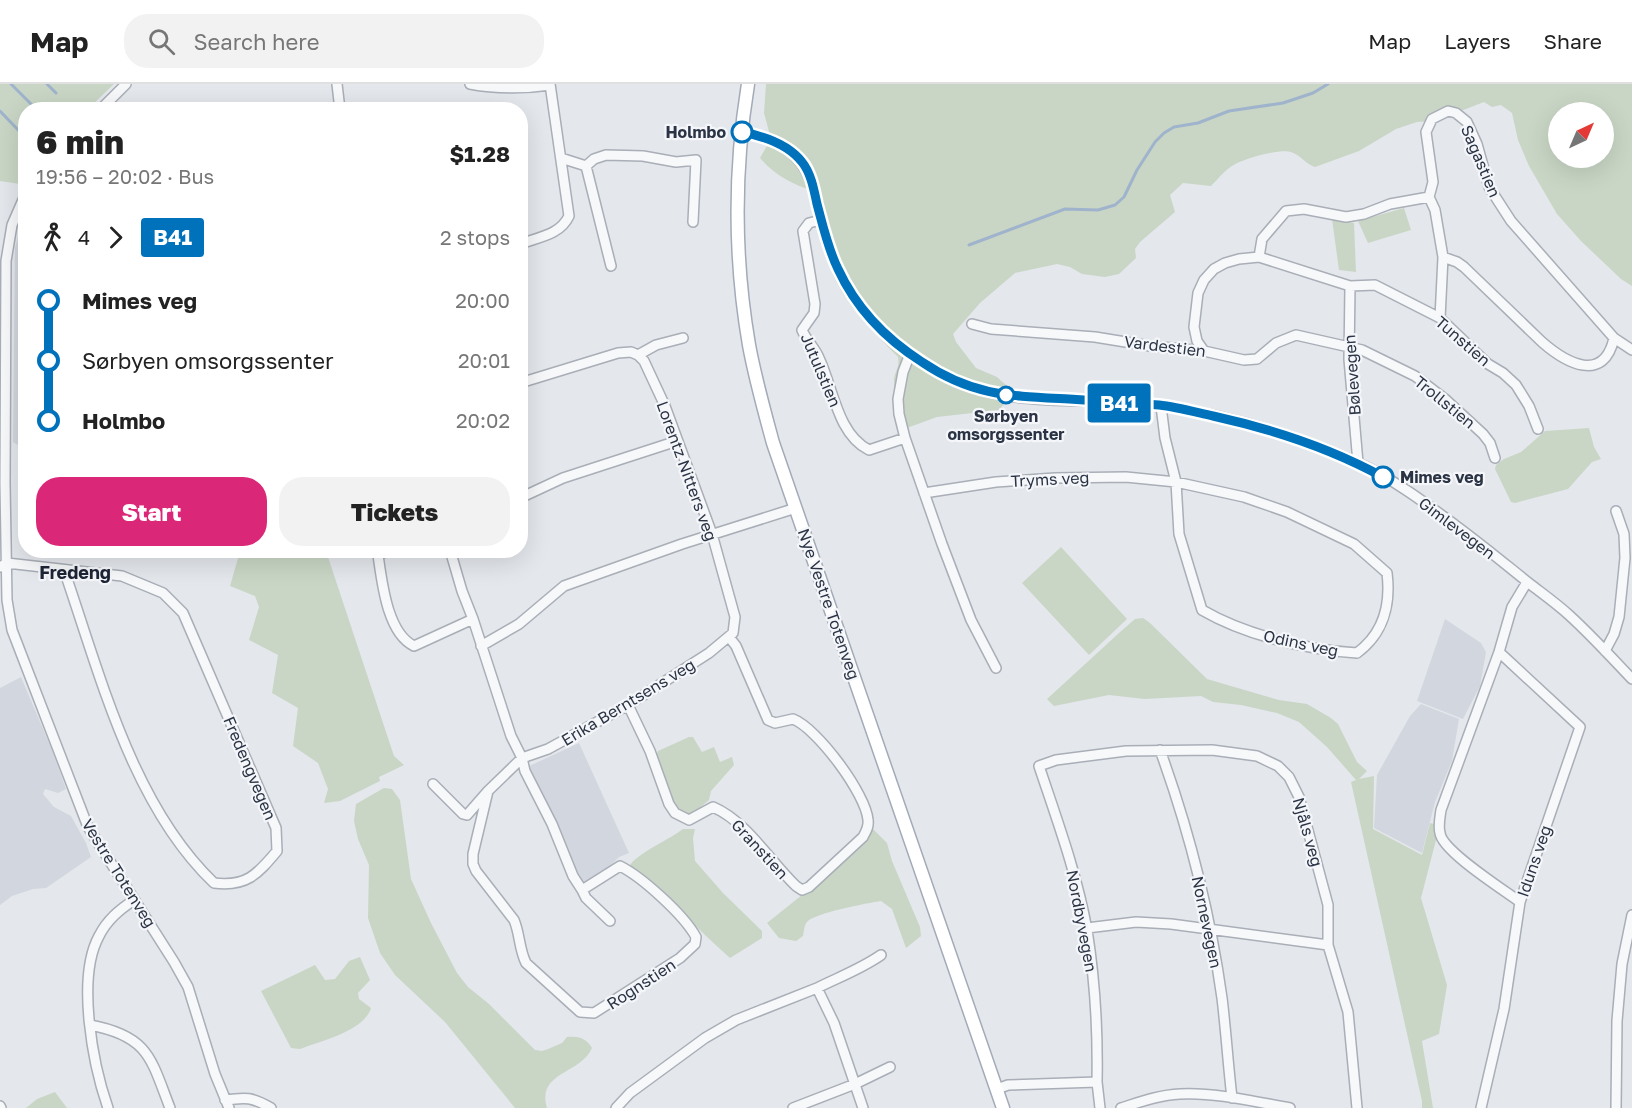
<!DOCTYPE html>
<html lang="en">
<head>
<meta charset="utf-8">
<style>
  body { margin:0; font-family:"Golos Text",sans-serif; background:#f2f2f2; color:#222; height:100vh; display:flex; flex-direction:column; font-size:22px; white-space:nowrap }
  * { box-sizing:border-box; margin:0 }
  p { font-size:20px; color:#767676 }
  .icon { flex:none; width:33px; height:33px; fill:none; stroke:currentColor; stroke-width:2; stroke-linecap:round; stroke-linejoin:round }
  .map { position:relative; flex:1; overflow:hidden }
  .side { position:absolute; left:18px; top:18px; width:510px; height:456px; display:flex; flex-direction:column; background:#fff; border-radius:24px; box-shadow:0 6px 24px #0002 }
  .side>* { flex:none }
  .badge { padding:0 12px; border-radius:4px; font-size:21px; line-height:39px }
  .needle { width:39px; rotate:44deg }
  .controls { position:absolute; left:1548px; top:18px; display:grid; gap:12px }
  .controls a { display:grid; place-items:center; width:66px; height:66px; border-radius:50%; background:#fff; box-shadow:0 6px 24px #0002; font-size:30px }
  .map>.badge { position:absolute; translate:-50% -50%; box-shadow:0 0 0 3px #fff }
  .legs { display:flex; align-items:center; gap:9px; height:66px; padding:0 18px; font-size:20px }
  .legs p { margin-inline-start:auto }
  .headline { display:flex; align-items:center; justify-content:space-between; height:102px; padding:0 18px }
  h1 { font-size:33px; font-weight:800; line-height:45px }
  .cta { display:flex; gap:12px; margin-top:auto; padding:12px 18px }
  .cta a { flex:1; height:69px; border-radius:24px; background:#db2777; color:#fff; font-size:24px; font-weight:800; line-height:69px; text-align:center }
  .cta a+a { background:#f2f2f2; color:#222 }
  ul { padding:0 18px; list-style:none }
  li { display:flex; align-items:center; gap:21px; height:60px; font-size:22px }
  li i { display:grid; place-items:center; width:9px; height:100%; margin:0 8px; background:currentColor }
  li i::after { content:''; width:15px; height:15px; margin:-8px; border:4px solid; border-radius:50%; background:#fff }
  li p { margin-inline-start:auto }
  li:first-child i { background:linear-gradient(#0000 50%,currentColor 0) }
  li:last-child i { background:linear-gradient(currentColor 50%,#0000 0) }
  header { display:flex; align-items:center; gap:36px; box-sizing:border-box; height:84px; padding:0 30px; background:#fff; border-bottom:2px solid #e0e0e0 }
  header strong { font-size:28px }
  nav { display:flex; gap:33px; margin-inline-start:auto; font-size:21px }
  .search { width:420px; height:54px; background:#f2f2f2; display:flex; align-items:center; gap:15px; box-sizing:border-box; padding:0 21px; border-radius:24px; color:#767676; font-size:22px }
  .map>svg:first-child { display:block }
  .built { fill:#d2d6de }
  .green { fill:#c9d6c5; fill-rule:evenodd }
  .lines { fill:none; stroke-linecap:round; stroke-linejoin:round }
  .stream { stroke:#9fb4cc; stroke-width:3 }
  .minor-casing { stroke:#a9aeb7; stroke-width:12 }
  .major-casing { stroke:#a3abb8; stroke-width:15 }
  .minor { stroke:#f7f8fa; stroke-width:9 }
  .major { stroke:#fff; stroke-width:12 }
  .line-1-casing { stroke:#fff; stroke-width:14 }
  .line-1 { stroke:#0072bc; stroke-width:9 }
  .stop-1-dot { fill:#fff; stroke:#0072bc; stroke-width:3 }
  .labels { text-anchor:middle; stroke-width:4.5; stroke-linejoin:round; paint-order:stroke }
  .stop-label { font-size:16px; font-weight:bold; fill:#2b3445; stroke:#f4f6f9; text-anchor:end }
  .street-label { font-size:16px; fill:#2b3445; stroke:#f4f6f9 }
  .neighbourhood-label { font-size:18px; font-weight:bold; fill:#1d2536; stroke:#f4f6f9 }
</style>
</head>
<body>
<header>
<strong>Map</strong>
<div class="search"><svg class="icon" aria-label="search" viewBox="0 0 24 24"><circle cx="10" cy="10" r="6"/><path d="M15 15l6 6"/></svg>Search here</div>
<nav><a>Map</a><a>Layers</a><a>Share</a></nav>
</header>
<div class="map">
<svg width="1632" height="1024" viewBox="0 0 1632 1024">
  <rect width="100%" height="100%" fill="#e4e7ec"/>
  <!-- built -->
  <path class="built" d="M25 127 26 365H25L13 358 15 164Z
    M1445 535 1481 559 1486 568 1480 602 1463 635 1417 617Z
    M21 593 52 666 66 705 58 709 45 705 43 710 54 723 71 732 86 759 91 773 46 804 33 805 12 812 0 821V604Z
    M1421 620 1459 635 1452 677 1435 718 1422 769 1374 744 1377 691 1410 632Z
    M579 659 629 769 619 773 604 788 582 799 527 683Z"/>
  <!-- green -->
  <path class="green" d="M0 0H114L88 25 26 26 25 94 20 100 0 97Z
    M766 0H1632V202L1621 195 1581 157 1557 130 1529 82 1518 56 1512 29 1501 21 1492 23 1484 18 1435 37 1417 38 1396 45 1359 67 1315 83C1305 80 1301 71 1291 68 1281 64 1242 75 1232 82 1224 87 1218 95 1211 102L1183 99 1170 111 1175 128 1140 158 1135 165 1136 174 1119 190 1105 193 1082 190 1070 183 1057 180 1015 189 980 219 953 250 956 258 976 284 997 293 1007 302 1008 315 999 326 937 333 904 345 897 340C895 325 894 311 894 296 895 286 900 284 898 273 875 249 848 224 834 193 823 166 819 136 814 107 793 101 774 91 760 74L771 55 764 29ZM1558 28H1604V74H1558Z
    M1404 124 1411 146 1368 159 1358 137Z
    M1332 135 1354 139 1356 188 1339 186Z
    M1589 344 1594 363 1601 375 1592 378 1568 405 1515 419 1511 418 1495 385 1496 381 1504 375 1521 368 1545 347Z
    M1061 463 1127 535 1089 571 1022 499Z
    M238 467H326L394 672 404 681 379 693 380 697 340 717 324 719 328 705 318 679 293 662 298 624 272 609 278 571 249 556 259 523 255 512 230 502 239 471Z
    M1143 534 1150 539 1207 595 1279 616 1307 620 1331 634 1338 640 1357 678 1367 687 1359 695 1374 692 1373 745 1422 771 1430 739 1434 740 1436 756 1421 814 1447 901 1439 950 1422 957 1433 1024H1422V1017L1351 698 1356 696 1327 663 1299 638 1277 629 1241 621 1213 618 1201 612 1145 615 1109 611 1054 622 1047 615 1119 549 1135 535Z
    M689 653H693L702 668 714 663 720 678 732 673 734 681 711 707 709 716 691 731 684 732 676 724 655 674 658 667Z
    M384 704 392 705 400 716 411 795 431 839 457 889 468 903 489 920 535 966 542 967 548 965 562 959 567 953C579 952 586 954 592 964 581 990 536 988 547 1024H515L445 938 395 891 380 869 368 834 369 781 358 755 354 737 356 720Z
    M867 739 887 759 892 777 920 843 921 852 906 864 892 825 881 817C868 819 814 829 807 838 804 841 804 848 803 852L796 857 779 854 767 839 812 803 851 763Z
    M683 745H695L693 754 695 777 723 809 762 847V854L730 874C697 845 665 809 629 783 635 770 669 756 683 745Z
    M360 873 370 896 358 909 359 915 371 924C364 947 321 957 300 965L291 964 261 907 315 881 325 896 335 895 349 877Z
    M55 1008 67 1024H26L37 1015Z"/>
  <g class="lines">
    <!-- stream -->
    <path class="stream" d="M11 0 37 26
      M47 0 56 9
      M0 27 23 51
      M969 161 1065 125 1098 126 1115 121 1124 113 1137 86 1155 58 1164 49 1174 43 1198 39 1229 27 1283 19 1313 9 1328 0"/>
    <!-- minor casing -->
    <g class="minor-casing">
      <path id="minor" d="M337 0 340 26
        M470 0C497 5 523 5 550 1
        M100 26 126 0
        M742 48C831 64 807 125 839 187 862 233 900 268 944 292 1010 327 1092 311 1164 322 1230 332 1295 351 1356 378 1392 394 1424 418 1455 441 1481 460 1505 480 1530 500 1543 510 1557 520 1569 531 1591 551 1611 573 1632 595
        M561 74 586 82 594 75 606 71 643 72 676 78 696 76 693 138
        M586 82 611 182
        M26 109 12 141 6 177 5 399 7 516 12 546 88 743 174 878 188 903 215 990 229 1024
        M821 136 809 139 803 147 815 220 814 229 802 246C806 256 815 264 819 274 833 303 837 350 869 366L905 354
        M520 160C539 153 560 151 569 132L550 0
        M1259 173 1262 155 1286 127 1304 125 1346 133 1364 130 1390 120 1429 113
        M1443 173 1457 178 1464 183 1542 258C1566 279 1604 300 1614 254
        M1350 202 1349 275 1358 379
        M1440 234 1443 173 1435 126 1429 113 1433 98 1426 48 1432 35 1448 27 1456 29 1467 38 1477 60 1489 103 1511 137 1614 254 1632 266
        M972 240 991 245 1095 253 1150 262 1204 267 1244 276 1257 275 1276 259 1296 251 1349 263 1362 266 1415 292 1445 315 1483 350 1490 359 1495 374
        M1204 267 1197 257 1194 243 1198 209 1204 196 1214 185 1225 179 1239 175 1259 173 1350 202 1375 201 1440 234 1488 280 1503 289 1516 301 1529 322 1538 345
        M910 270 903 288 898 315 899 330 905 354 942 460 971 536 996 584
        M520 299 618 269 631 268 638 271
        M924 409 996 398 1055 394 1126 393 1176 398 1244 413 1287 428 1354 460 1387 489C1391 521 1383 550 1357 569 1307 566 1245 551 1202 526L1179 450 1176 398 1165 354 1161 322
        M520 414 563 394 677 357
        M391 466 378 471C382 498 387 549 414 562L473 535
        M450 466 462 507 473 535 511 652 522 674 525 687 552 740 573 792 582 806 620 782C642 793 684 831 696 853L695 860 680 874 594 929 580 928 526 879C519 865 520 850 514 836L476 787 473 780V770L488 707 522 674 548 665 628 621 709 569 733 549 735 533 712 450 665 322 644 277 638 271 656 261 683 254
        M0 483 7 479 122 492 163 509 183 529 276 744 277 767C257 791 246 803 214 799 132 721 100 590 64 486
        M481 562 519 540 564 502 682 460 796 424
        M1605 567 1614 550 1619 533 1625 474 1624 450 1616 427
        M628 621 650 667 669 720 675 729 689 736 713 723C746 737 770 777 796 802L802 806 809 803 863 753C866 747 869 743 868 736 866 710 817 644 793 635L775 639 768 636 736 562 729 553
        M1160 666C1189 746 1210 829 1222 914 1226 947 1228 980 1232 1014
        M433 700 463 730 467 731 488 707
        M582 806 586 814 610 837
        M1520 818C1504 806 1442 767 1440 749 1438 742 1440 733 1441 726L1499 568 1512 523 1527 498
        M1087 844 1136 838 1171 840 1328 861
        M817 904C839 893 861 885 881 871
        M90 941C149 952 151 975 170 1024
        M1097 998 1100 1024
        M997 1005 1008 1001 1097 998C1098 947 1095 896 1087 846 1077 790 1057 736 1039 682L1056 676 1126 667 1212 666 1257 672 1278 682 1289 693 1299 713 1328 821V861L1348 928 1357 1024
        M225 1016C246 1013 252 1013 271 1024
        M0 1022 1 1024
        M108 1024C93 981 76 894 99 852 107 836 119 826 134 816
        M616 1024 630 1009 705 954 736 936 817 904 834 939 863 1024
        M793 1024 855 1000 890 983
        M1121 1024C1140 1018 1159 1011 1180 1010 1214 1008 1256 1018 1290 1024
        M1481 1024 1504 925 1520 818 1580 643 1499 568
        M1616 1024 1617 937 1622 880 1632 831"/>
    </g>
    <!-- major casing -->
    <g class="major-casing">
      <path id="major" d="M748 0C734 86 734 174 749 261 755 294 764 326 773 359L1003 1024"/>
    </g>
    <!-- minor -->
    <use href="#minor" class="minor"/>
    <!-- major -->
    <use href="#major" class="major"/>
  </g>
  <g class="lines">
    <!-- line-1 casing -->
    <g class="line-1-casing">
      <path id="line-1" d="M742 48C763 52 788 60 802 78 811 89 814 106 817 120 823 142 828 165 838 185 856 224 886 255 922 278 972 312 1011 312 1069 315 1099 317 1129 319 1159 321 1177 323 1195 328 1213 332 1272 345 1330 364 1383 393"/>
    </g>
    <!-- line-1 -->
    <use href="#line-1" class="line-1"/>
  </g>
  <!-- markers -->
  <g class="stop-1-dot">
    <circle cx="742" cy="48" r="10"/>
    <circle cx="1006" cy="311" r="8"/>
    <circle cx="1383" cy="393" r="10"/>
  </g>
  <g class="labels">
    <!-- stop labels -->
    <g class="stop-label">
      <text x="726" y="54">Holmbo</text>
      <text x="1006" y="338" text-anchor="middle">Sørbyen<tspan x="1006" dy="18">omsorgssenter</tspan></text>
      <text x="1400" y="399" text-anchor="start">Mimes veg</text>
    </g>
    <!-- street labels -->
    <g class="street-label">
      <text transform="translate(1481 77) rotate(67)" y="6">Sagastien</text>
      <text transform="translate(1463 257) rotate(41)" y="6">Tunstien</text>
      <text transform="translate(1165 262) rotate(7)" y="6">Vardestien</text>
      <text transform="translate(821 286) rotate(67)" y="6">Jutulstien</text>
      <text transform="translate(1352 291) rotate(-94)" y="6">Bølevegen</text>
      <text transform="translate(1445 318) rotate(39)" y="6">Trollstien</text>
      <text transform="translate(687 387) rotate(70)" y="6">Lorentz Nitters veg</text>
      <text transform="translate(1050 395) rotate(-3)" y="6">Tryms veg</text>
      <text transform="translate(1457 444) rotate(37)" y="6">Gimlevegen</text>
      <text transform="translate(829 520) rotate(71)" y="6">Nye Vestre Totenveg</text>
      <text transform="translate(1301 559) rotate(12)" y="6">Odins veg</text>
      <text transform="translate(628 618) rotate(-31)" y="6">Erika Berntsens veg</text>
      <text transform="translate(250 684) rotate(67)" y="6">Fredengvegen</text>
      <text transform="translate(1308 748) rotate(74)" y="6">Njåls veg</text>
      <text transform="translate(760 765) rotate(47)" y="6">Granstien</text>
      <text transform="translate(1534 777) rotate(-71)" y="6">Iduns veg</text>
      <text transform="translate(119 789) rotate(58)" y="6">Vestre Totenveg</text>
      <text transform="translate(1082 837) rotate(79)" y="6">Nordbyvegen</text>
      <text transform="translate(1207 838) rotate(78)" y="6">Nornevegen</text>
      <text transform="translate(641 900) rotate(-33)" y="6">Rognstien</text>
    </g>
    <!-- neighbourhood labels -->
    <g class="neighbourhood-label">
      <text x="75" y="495">Fredeng</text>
    </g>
  </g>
</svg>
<div class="controls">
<a><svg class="needle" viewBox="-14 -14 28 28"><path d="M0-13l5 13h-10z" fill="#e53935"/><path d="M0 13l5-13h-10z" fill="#767676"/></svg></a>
</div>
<b class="badge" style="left:1119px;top:319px;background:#0072bc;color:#fff">B41</b>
<section class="side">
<div class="headline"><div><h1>6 min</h1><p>19:56 – 20:02 · Bus</p></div><b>$1.28</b></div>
<div class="legs"><svg class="icon" aria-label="walk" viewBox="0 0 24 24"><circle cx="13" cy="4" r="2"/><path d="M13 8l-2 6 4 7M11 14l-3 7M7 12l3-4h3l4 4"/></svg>4<svg class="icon" aria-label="forward" viewBox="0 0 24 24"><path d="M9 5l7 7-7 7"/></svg><b class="badge" style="background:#0072bc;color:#fff">B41</b><p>2 stops</p></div>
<ul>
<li><i style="color:#0072bc"></i><b>Mimes veg</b><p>20:00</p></li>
<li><i style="color:#0072bc"></i><span>Sørbyen omsorgssenter</span><p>20:01</p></li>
<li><i style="color:#0072bc"></i><b>Holmbo</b><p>20:02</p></li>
</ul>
<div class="cta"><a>Start</a><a>Tickets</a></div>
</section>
</div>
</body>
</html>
